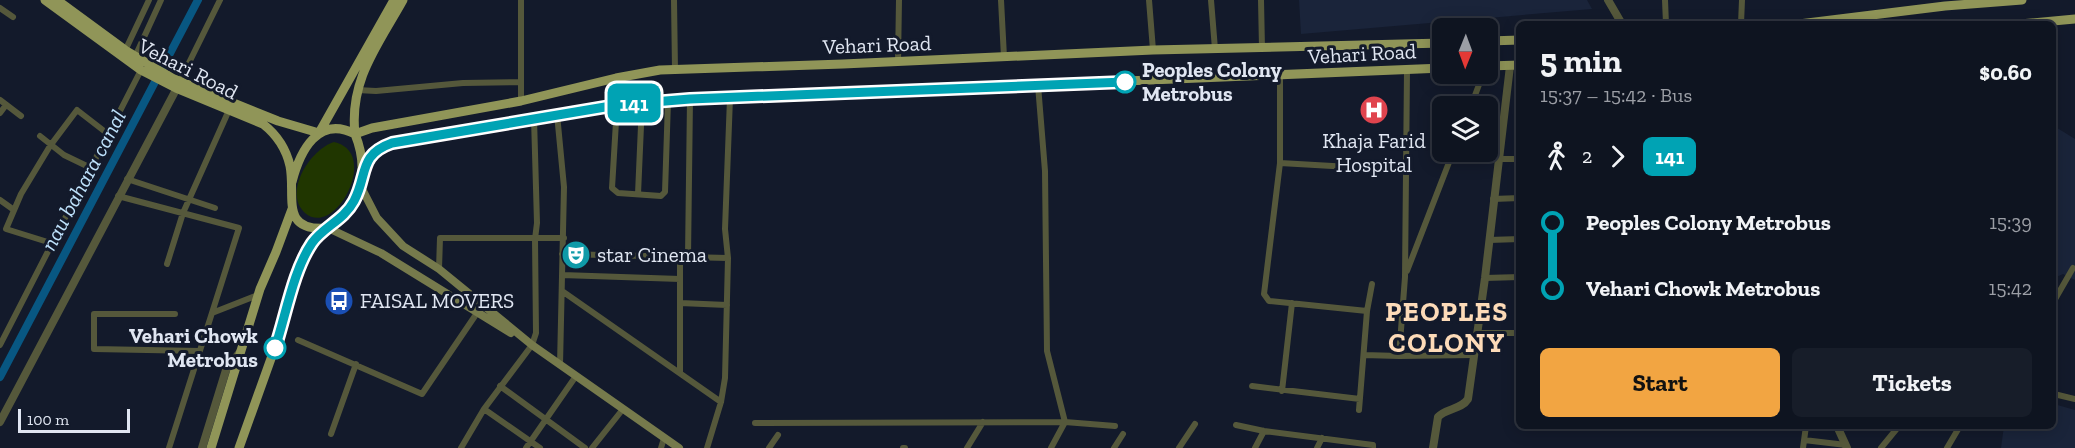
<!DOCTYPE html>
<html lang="en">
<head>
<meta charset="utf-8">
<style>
  body { margin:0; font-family:"Zilla Slab",serif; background:#171d29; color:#f1f3f6; height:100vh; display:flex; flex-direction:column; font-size:22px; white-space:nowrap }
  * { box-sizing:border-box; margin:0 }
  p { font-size:20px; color:#9b9ea5 }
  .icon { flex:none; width:33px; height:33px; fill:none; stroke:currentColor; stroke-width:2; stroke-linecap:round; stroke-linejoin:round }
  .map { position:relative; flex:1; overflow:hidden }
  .details { position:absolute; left:1516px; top:21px; width:540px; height:408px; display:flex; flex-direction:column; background:#0e1420; border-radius:9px; box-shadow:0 3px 15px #0003,0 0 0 2px #2e333e }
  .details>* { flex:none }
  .badge { padding:0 12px; border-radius:9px; font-size:21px; line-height:39px }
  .needle { width:39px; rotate:181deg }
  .controls { position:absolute; left:1432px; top:18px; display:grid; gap:12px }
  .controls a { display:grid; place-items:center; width:66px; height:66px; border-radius:9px; background:#0e1420; box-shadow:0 3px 15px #0003,0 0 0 2px #2e333e; font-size:30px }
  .scale { position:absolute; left:18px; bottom:15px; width:112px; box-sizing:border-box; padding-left:6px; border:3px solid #e0e6f2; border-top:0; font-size:16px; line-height:21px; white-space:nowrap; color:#e0e6f2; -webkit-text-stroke:4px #131a2b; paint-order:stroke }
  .map>.badge { position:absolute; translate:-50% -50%; box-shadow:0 0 0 3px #fff }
  .legs { display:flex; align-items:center; gap:9px; height:66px; padding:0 24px; font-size:20px }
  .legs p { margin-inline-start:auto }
  .headline { display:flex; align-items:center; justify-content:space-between; height:102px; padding:0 24px }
  h1 { font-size:33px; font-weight:700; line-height:45px }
  .button { display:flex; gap:12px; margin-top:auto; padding:12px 24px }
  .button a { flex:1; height:69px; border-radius:9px; background:#f2a542; color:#111; font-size:24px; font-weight:700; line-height:69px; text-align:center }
  .button a+a { background:#171d29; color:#f1f3f6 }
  ul { padding:0 24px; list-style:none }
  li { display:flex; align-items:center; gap:21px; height:66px; font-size:22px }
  li i { display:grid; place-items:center; width:9px; height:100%; margin:0 8px; background:currentColor }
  li i::after { content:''; width:15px; height:15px; margin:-8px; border:4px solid; border-radius:50%; background:#0e1420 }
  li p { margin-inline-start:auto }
  li:first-child i { background:linear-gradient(#0000 50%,currentColor 0) }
  li:last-child i { background:linear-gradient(currentColor 50%,#0000 0) }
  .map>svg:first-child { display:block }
  .built { fill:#1a243a }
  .green { fill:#203600 }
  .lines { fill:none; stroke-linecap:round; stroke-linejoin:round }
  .canal { stroke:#085782; stroke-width:8 }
  .minor { stroke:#55583b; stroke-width:6 }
  .tertiary { stroke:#55583b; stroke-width:8 }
  .secondary { stroke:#767a4c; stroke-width:8 }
  .primary { stroke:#909558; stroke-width:9 }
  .line-1-casing { stroke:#fff; stroke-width:14 }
  .line-1 { stroke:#00a3b4; stroke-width:9 }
  .stop-1-dot { fill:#fff; stroke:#00a3b4; stroke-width:3 }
  .labels { text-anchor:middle; stroke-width:6; stroke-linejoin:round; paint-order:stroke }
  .street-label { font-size:21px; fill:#e0e6f2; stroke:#131a2b }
  .stop-label { font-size:21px; font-weight:bold; fill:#e0e6f2; stroke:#131a2b; text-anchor:start }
  .poi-label { font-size:21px; fill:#e0e6f2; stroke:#131a2b; text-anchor:start }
  .water-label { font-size:22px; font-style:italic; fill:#bfe2fc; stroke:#131a2b }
  .district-label { font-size:27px; font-weight:bold; letter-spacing:1.5px; fill:#fddbb8; stroke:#131a2b }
</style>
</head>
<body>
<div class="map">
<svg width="2075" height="448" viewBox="0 0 2075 448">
  <rect width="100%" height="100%" fill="#131a2b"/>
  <!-- built -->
  <path class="built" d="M1299 0H1587L1592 9 1301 34Z
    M2054 126 2075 139V280L2063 274 2054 278Z
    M2054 404 2075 410V448H2001L2004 426H2054Z"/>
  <!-- green -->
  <path class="green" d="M334 142C381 152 335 239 305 213 282 192 311 149 334 142Z"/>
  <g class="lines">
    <!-- canal -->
    <path class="canal" d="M0 377 198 0"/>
    <!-- minor -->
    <path class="minor" d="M521 0V101
      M674 0 675 70
      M1001 0 1004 57
      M1149 0 1153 50
      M1211 0 1215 49
      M1261 0 1262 48
      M1665 0 1666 24
      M0 8 13 17
      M1741 24 1742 0
      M124 53 149 0
      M134 59 161 0
      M898 62 899 0
      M1407 70 1405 277 1399 356 1474 355
      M1280 76V163L1264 294 1269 301 1367 311
      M180 81 220 0
      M1038 85 1045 171 1047 351 1065 422 1051 448
      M357 90 376 91 463 83 521 82
      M0 100 21 116
      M617 105 612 188 618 193 661 196 665 192 668 101
      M1471 106 1483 74
      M0 113 6 105
      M557 114 564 187 560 365
      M40 136 64 155 91 168
      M1499 159H1520
      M1280 163 1350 167
      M127 179 215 208
      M638 194 642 103
      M118 196 239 228 169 448
      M1493 199 1520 198
      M0 200 14 210
      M1489 240 1520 239
      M51 243 6 229 21 194 50 146 77 110 108 134
      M562 254 728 258
      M688 257 690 99
      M167 264 183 213 229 110
      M439 269 440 238H564
      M1407 271 1453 152
      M562 275 680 279
      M1485 278 1520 277
      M562 291 721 402
      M2054 301 2073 268
      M680 303 727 305
      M212 313 258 295
      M175 314H94V349L200 351
      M1477 333H1520
      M298 340 422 394 477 313
      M0 345 141 70
      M1364 355 1399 356
      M680 373V257
      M500 386 585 448
      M1252 386 1360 399
      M1282 391 1292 303
      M2054 394 2075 399
      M484 409 540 448
      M1359 410 1367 311 1372 284
      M755 423 1065 422 1115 426
      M1236 425 1264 431 1373 445V448
      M331 434 356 364
      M1804 440 1846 445
      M461 448 484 409 532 345 536 333 535 239 537 223 534 118
      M526 448 576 376
      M592 448 623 409
      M661 448 664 438
      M707 448 721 402 725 378 728 258 725 229 730 98
      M769 448 778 435
      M903 448H905
      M967 448 983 422
      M1114 448 1123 434
      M1179 448 1195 424
      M1255 448 1264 431
      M1317 448 1322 438
      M1803 448 1806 426
      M1881 448 1899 426
      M1947 448 1960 426"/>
    <!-- tertiary -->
    <path class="tertiary" d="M1608 0 1622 24
      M0 422 179 84
      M1837 426 1847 448
      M202 448 226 370 240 352
      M1433 448 1438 417C1446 408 1461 410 1468 399L1485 278 1510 66"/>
    <!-- secondary -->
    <path class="secondary" d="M360 185 377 218 403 246 439 269 532 345 679 448
      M328 228 381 253 511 333"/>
    <!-- primary -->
    <path class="primary" d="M45 0 141 70 176 88 263 124C277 135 286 148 290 166 296 196 279 232 328 228 361 204 370 171 355 134 318 115 300 151 292 182
      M57 0 125 50 174 79 278 121 319 133 394 0
      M403 0C378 45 349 80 355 134L372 128 521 101 616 78 660 70 843 64 1153 50 1443 43
      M1799 24 1945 6 2022 0
      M2020 24 2075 19
      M1488 41 1520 40
      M1488 66 1520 65
      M363 170C370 155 376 149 392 143L617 105 690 99 1443 68
      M211 448 260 289 276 252 292 209
      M239 448 283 325 302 261 312 242 328 228"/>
  </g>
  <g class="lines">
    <!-- line-1 casing -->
    <g class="line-1-casing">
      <path id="line-1" d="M275 348C286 315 293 271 312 243 323 227 344 220 354 201 368 175 358 155 392 143L617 105 690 99 1125 82"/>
    </g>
    <!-- line-1 -->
    <use href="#line-1" class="line-1"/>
  </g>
  <!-- icons -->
  <defs>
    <g id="hospital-disc" transform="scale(1.5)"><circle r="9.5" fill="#e0444e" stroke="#131a2b"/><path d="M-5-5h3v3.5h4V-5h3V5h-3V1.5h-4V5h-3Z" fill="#fff"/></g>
    <g id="theatre-disc" transform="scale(1.5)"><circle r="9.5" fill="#0f9aa8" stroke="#131a2b"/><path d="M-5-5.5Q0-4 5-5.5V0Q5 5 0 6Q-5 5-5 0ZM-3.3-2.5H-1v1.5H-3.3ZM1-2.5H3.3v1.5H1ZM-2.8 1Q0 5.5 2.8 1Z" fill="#fff"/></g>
    <g id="bus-disc" transform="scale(1.5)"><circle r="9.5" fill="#1a4fb4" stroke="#131a2b"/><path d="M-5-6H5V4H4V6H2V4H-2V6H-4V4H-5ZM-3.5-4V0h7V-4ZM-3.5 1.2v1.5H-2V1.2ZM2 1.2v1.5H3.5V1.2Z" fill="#fff"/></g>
  </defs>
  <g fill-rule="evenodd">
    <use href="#hospital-disc" x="1374" y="110"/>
    <use href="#theatre-disc" x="576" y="255"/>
    <use href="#bus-disc" x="339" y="301"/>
  </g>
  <!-- markers -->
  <g class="stop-1-dot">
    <circle cx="1125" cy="82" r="10"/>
    <circle cx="275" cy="348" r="10"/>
  </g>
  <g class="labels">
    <!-- street labels -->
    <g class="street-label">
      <text transform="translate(877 45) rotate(-2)" y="7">Vehari Road</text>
      <text transform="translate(1362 54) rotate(-3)" y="7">Vehari Road</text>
      <text transform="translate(188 69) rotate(27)" y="7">Vehari Road</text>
    </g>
    <!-- stop labels -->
    <g class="stop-label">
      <text x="1142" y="77">Peoples Colony<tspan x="1142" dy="24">Metrobus</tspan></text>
      <text x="258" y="343" text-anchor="end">Vehari Chowk<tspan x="258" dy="24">Metrobus</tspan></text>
    </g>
    <!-- poi labels -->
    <g class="poi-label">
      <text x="1374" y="148" text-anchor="middle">Khaja Farid<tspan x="1374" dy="24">Hospital</tspan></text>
      <text x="597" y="262">star Cinema</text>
      <text x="360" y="308">FAISAL MOVERS</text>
    </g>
    <!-- water labels -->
    <g class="water-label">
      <text transform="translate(83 180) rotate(-62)" y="8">nau bahara canal</text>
    </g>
    <!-- district labels -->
    <g class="district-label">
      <text x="1447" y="321">PEOPLES<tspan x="1447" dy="31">COLONY</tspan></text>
    </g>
  </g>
</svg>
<div class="controls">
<a><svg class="needle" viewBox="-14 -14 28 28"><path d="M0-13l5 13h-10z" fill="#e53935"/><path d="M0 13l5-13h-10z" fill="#9b9ea5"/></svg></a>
<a><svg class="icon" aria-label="layers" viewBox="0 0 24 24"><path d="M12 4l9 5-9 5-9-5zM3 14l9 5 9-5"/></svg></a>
</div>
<div class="scale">100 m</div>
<b class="badge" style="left:634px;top:103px;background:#00a3b4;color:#fff">141</b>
<section class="details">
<div class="headline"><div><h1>5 min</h1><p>15:37 – 15:42 · Bus</p></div><b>$0.60</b></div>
<div class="legs"><svg class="icon" aria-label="walk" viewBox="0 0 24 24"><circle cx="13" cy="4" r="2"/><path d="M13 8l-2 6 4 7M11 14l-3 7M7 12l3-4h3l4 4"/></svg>2<svg class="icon" aria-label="forward" viewBox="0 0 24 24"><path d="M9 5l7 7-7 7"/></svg><b class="badge" style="background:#00a3b4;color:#fff">141</b></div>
<ul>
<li><i style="color:#00a3b4"></i><b>Peoples Colony Metrobus</b><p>15:39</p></li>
<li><i style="color:#00a3b4"></i><b>Vehari Chowk Metrobus</b><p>15:42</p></li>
</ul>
<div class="button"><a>Start</a><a>Tickets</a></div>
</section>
</div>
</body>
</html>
